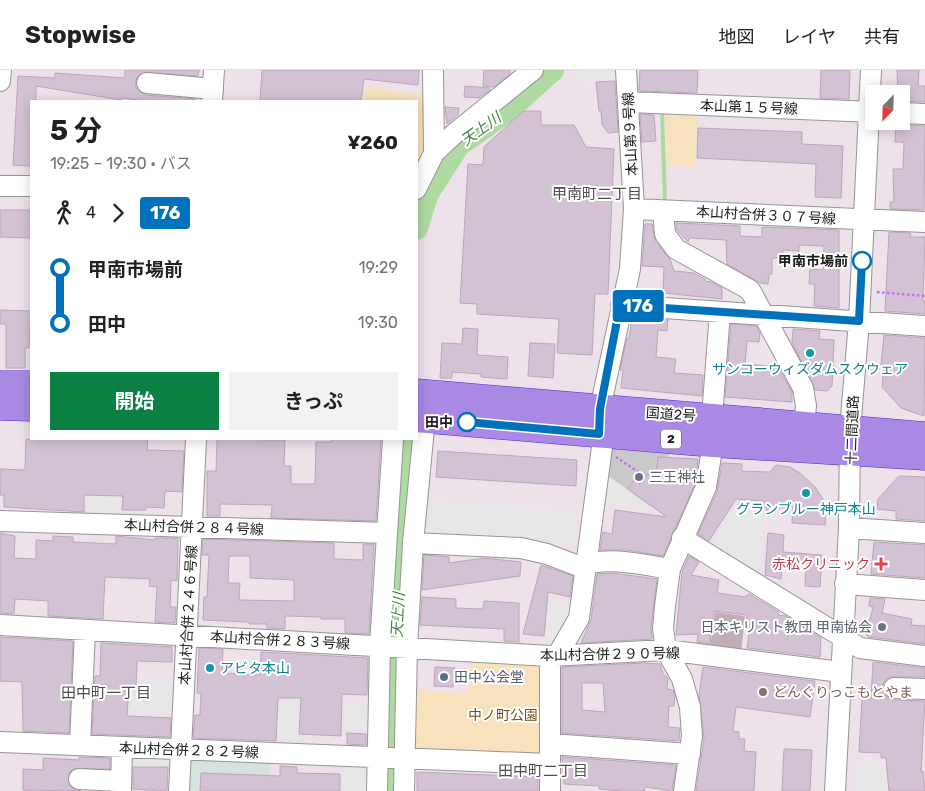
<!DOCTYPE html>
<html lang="ja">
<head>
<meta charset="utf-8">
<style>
  body { margin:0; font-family:Rubik,"Noto Sans JP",sans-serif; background:#f2f2f2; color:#202124; height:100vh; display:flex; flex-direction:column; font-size:19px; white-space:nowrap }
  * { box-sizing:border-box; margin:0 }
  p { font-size:16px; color:#757577 }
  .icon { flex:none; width:28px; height:28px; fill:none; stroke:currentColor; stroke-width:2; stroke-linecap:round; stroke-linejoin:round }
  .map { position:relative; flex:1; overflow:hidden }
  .panel { position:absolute; left:30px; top:30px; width:388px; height:340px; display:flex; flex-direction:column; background:#fff; border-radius:0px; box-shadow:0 2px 12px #0003 }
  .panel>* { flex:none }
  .badge { padding:0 10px; border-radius:4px; font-size:18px; line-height:32px }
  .needle { width:32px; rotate:203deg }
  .tools { position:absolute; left:865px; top:15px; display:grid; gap:10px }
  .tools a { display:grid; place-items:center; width:45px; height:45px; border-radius:0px; background:#fff; box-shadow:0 2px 12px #0003; font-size:25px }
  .map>.badge { position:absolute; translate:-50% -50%; box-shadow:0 0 0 2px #fff }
  .legs { display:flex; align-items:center; gap:8px; height:55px; padding:0 20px; font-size:16px }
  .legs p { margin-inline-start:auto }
  .overview { display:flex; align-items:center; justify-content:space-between; height:85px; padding:0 20px }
  h1 { font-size:28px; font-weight:700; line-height:38px }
  .cta { display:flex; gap:10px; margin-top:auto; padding:10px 20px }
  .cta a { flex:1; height:58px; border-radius:0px; background:#0b8043; color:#fff; font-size:20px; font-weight:700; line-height:58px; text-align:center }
  .cta a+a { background:#f2f2f2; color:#202124 }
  ul { padding:0 20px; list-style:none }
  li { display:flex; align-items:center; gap:18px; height:55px; font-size:19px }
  li i { display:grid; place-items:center; width:8px; height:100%; margin:0 6px; background:currentColor }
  li i::after { content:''; width:12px; height:12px; margin:-6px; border:4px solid; border-radius:50%; background:#fff }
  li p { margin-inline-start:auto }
  li:first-child i { background:linear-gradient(#0000 50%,currentColor 0) }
  li:last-child i { background:linear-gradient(currentColor 50%,#0000 0) }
  header { display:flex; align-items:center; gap:30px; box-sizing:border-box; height:70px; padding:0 25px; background:#fff; border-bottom:1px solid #e0e0e0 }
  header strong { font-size:24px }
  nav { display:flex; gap:28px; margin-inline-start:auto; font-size:18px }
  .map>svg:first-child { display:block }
  .religious { fill:#c9c9c9 }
  .construction { fill:#c1adb6 }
  .park { fill:#f8e2bd }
  .parking { fill:#e7e7e7 }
  .plaza { fill:#d5e2dd }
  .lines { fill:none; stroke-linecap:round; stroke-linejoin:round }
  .stream { stroke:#aedaa2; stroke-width:4 }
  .river { stroke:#aedaa2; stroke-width:24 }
  .building { fill:#d3c2d3; stroke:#bea4be; fill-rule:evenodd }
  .minor-casing { stroke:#959595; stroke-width:22 }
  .highway-casing { stroke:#4b26d2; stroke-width:29 }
  .path { stroke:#c668f7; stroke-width:2.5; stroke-dasharray:2.5 2.5; stroke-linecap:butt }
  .minor { stroke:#fff; stroke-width:20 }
  .highway { stroke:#aa89e4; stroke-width:28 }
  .line-1-casing { stroke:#fff; stroke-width:11 }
  .line-1 { stroke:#0072bc; stroke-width:8 }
  .stop-1-dot { fill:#fff; stroke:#0072bc; stroke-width:2.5 }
  .culture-dot { fill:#0f9aa8; stroke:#fff; stroke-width:2 }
  .worship-dot { fill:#6b7280; stroke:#fff; stroke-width:2 }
  .health-dot { fill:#e0444e; stroke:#fff; stroke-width:2 }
  .service-dot { fill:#5c6f8a; stroke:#fff; stroke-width:2 }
  .education-dot { fill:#8d6e63; stroke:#fff; stroke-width:2 }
  .labels { text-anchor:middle; stroke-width:4; stroke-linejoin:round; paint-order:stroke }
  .shield { fill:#fff; stroke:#5f5f5f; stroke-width:1 }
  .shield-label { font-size:12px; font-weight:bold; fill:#1b1b1b }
  .street-label { font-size:14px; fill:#1b1b1b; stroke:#fff }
  .stop-label { font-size:14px; font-weight:bold; fill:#1b1b1b; stroke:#fff; text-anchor:end }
  .culture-label { font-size:14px; fill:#0d838f; stroke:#fff }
  .worship-label { font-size:14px; fill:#5b616d; stroke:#fff; text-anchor:start }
  .health-label { font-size:14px; fill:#be3a42; stroke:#fff; text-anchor:end }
  .service-label { font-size:14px; fill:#4e5e75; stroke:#fff; text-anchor:start }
  .education-label { font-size:14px; fill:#785e54; stroke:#fff; text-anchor:start }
  .park-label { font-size:14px; fill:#76500d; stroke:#fff }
  .water-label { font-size:15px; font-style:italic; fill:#3c8240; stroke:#fff }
  .neighbourhood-label { font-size:15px; fill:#4e4e4e; stroke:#fff }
</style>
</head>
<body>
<header>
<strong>Stopwise</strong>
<nav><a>地図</a><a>レイヤ</a><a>共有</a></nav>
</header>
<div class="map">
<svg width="925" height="721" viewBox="0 0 925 721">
  <rect width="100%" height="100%" fill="#ede1ea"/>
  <!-- religious -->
  <path class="religious" d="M607 377 669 383 668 412 650 436 603 402Z"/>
  <!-- construction -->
  <path class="construction" d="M715 542 745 546 741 583 710 579Z"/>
  <!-- park -->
  <path class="park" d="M366 16 428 26 427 82 416 108V31H365Z
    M665 42 698 44 695 97 667 95Z
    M471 587 539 591 544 596V683L538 689 413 683 410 619 468 624Z"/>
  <!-- parking -->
  <path class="parking" d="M576 0H618L619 8 581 13Z
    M606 405 646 434 645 439 602 434Z
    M89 427 120 428V450H88Z
    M429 431 576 442 574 473 427 462Z
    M733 440 764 443 759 509 710 479Z
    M549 533 576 538 554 577 545 579Z
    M142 612 175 614 173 646 129 644 130 621H142Z
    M279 629 299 630 297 677H278Z
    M348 634 373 635 372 660 347 659Z
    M125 684 166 686 172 690V696L124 694Z
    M886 691 887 721H857L859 693Z
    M343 694 370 695 369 721H342Z"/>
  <!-- plaza -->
  <path class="plaza" d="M192 687 270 691 269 706 201 703 200 721H186L187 694Z"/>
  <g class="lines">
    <!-- stream -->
    <path class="stream" d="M662 40 665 133"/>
    <!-- river -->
    <path class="river" d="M416 158 427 123 458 75 506 41 552 0
      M392 721 395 592 408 369"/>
  </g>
  <!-- building -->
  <path class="building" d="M125 0H199L198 6 142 2 135 11 136 18 145 25 196 29 195 31H144L122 28 121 30 36 16V31H31V96L13 95 18 6 55 8V3L125 8Z
    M262 0H419L418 15 364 9 361 31H260Z
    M484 0H510V4L494 17 483 16Z
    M640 0H698L697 23 639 21Z
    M821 0H850L849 29 820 28Z
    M897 0H919L918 16H925V32L901 31V24H898Z
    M615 11 618 62 608 63 602 54 601 41H599L596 12Z
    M465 16 490 18V20L479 28 464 27Z
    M445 37 459 38 458 45 447 54Z
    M523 41H541V55H574L586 77 614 79 608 224H595L592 285 557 283 559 249 477 244V234L460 233 468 94 483 95 484 77Z
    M640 44 654 45 656 71 642 72Z
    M896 54 925 56 924 140 890 139V132H894L893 99H903L904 72H895Z
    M698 58 802 62V74L843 76 841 128 815 127 816 94 697 88Z
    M0 140H31V168L0 167Z
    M676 153 740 156V166L762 167V157L839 160V238L814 236 815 214H809L810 199 823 200 824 176 799 175V181L783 180 782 188H772V204H769L768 214 760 213 727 194 726 170 689 168 688 172 677 160Z
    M645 154H652L655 171 670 189 674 201 694 203 705 209V211L711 212 722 218V229L663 223 664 197 642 196Z
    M889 162 911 163 910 167H925L923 231H925V244L885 241Z
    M0 240 31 241 29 278H25V298H6V254H0Z
    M632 248 668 250 667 261 658 260 656 287 676 289 674 303 703 305 702 326 621 318 623 300H620L627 268H629Z
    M731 254 756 256 760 263 759 272 747 271 745 294 778 297 792 322V332L725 327Z
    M463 258 478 259 477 285 508 287 507 309 481 307V304L452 302V308H440L442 273 462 274Z
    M793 259 820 261 819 269 834 270 832 316 827 321 815 320 792 272Z
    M884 265 925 268 924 346 901 338 882 317 884 295H881Z
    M530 273 555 274 553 308 528 306Z
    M26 369H148L147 380 184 381 182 422 165 421 164 438 146 437V440H122L123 426 84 425V442L4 437V425H0V399L25 400Z
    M217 369 285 370 284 396H291V414H315L316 372H331V369H381L376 451 271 448 272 435 220 434V446H207V401H216Z
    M438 381 577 390 576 416 436 407Z
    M658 387 698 389 695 414 663 486 626 480H600L603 462 612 464 615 440 667 447 628 419 634 410 640 414 648 404 656 410Z
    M722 393 742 394V401L770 402 776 395 790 397 800 403 815 417 823 429 826 443 825 455 792 453 793 435 767 441 764 431 736 429 709 471 698 464 717 422Z
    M899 406 925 407V451L896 449V441L877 439 878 429Z
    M0 463 15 466 14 488 36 489V470L53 471V466L73 467V472L116 474V466L155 470V468H178L177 511 171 510 170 537H176L175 553 155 552 157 517 149 516 150 509 105 507 103 549 48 546V531L15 529 14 544 0 543Z
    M768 463 784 465 783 482 822 485 820 517 805 516 806 495 782 493 781 509 765 505Z
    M203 469 334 473V489L363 490V474H374L369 564 345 563V549H321V547L285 546V559L267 558V554H249V552L203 550 204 527H207L209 485H202ZM229 486H250V508L294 510V531L239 530 240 513H228Z
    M874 472 925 475V508L871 504Z
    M424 485 449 487V493L484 488 521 492 520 506 422 520Z
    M689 486 699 492 691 505 719 510 717 523 745 527 749 524 779 542 778 545 786 546 821 568 820 587 747 578 750 557 746 556 747 545 714 541 710 574 697 572 698 564 676 565 682 502Z
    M541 495 573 506 570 527 548 522 544 566 523 564Z
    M612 503 657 509 651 558 652 569 581 573 591 550 597 504Z
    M422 527 456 529V538L483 539 484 531 519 533V572L504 571V559L420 555Z
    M870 528 885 529 882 543 912 549 911 555 925 556V574L869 567 866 565 873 537 869 536Z
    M0 567 73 571 69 663 23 661 22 612 0 611Z
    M101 573 172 577V592L137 591 136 617H129L127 646 171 648 170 667 92 664 95 606H100Z
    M199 578 223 579 222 603 260 605 261 582 368 588 367 625 342 624 341 666 299 664 301 628H278L276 671 193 668 195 645H200L201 623H197Z
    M873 592 925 598V607H889L884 611 882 618 887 628 893 630 925 631 921 702 923 701 925 721H889L886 688H881V683L859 682 862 629H871Z
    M643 593 660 594 663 604 668 608 667 619 673 620 675 626 674 636H669L668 657 680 658 679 671 562 663V597ZM582 613H603L605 642 582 640Z
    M435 597 455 598 453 617 434 616Z
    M703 597 815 611 810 647 736 637 733 661 739 662V669H745L744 681 756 682 754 721H696L704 668 699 625Z
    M347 663 366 664V675L347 674Z
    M784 679 812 680 810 721H782Z
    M79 687 110 688V699H73L69 703 68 714 73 719 81 721 23 720V699L43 700V688L79 690Z
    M562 687 676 695 672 721 645 717 644 721H623L599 719V716L564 714Z
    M280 696 297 697V703L340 704V721H200L201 703 280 706Z
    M133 697H168L167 721 133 719Z
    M417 702 538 707V721H417Z"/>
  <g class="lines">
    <!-- minor casing -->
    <g class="minor-casing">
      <path id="minor" d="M0 11 1 0
        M147 13 213 19
        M212 31 214 0
        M629 32 874 42
        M901 43 925 44
        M434 83 454 64 533 0
        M0 116H31
        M416 119 434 83 433 0
        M634 139 925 152
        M663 141 665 164 676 179 750 220 803 318 806 336 804 355
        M621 235 925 256
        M712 347 720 242
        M0 451 387 463
        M849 458 925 463
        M682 468 860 578 925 586
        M413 473 521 478 547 484 581 497C603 485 646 495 670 499
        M845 514 925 520
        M0 555 550 586 666 580 841 602
        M550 586V721
        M557 586 579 548 602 377 599 364 600 339 630 199 634 139 626 0
        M894 618 925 619
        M0 672 550 694
        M550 674 690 684
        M80 675 85 560
        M79 709 121 711
        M121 721 122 677
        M179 721 196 369
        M377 721 380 576 393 369
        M404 721 407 577 413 473 425 348
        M684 721 692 666 690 637 682 609 666 580 663 559 665 536 670 499 706 417 713 373
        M835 721 849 458 850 360 859 251 871 0"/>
    </g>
    <!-- highway casing -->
    <g class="highway-casing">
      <path id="highway" d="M0 315H31
        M416 323 925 366
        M0 336 31 337
        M416 348 713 373 925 386"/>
    </g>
    <!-- path -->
    <path class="path" d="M877 222 925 226
      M616 387 643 405"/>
    <!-- minor -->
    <use href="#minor" class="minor"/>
    <!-- highway -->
    <use href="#highway" class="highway"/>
  </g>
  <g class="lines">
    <!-- line-1 casing -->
    <g class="line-1-casing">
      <path id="line-1" d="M467 352 599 364 600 339 620 235 859 251 862 191"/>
    </g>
    <!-- line-1 -->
    <use href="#line-1" class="line-1"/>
  </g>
  <!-- markers -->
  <g class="stop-1-dot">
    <circle cx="862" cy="191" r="9"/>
    <circle cx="467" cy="352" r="9"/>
  </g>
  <g class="culture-dot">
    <circle cx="810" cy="283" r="5"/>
    <circle cx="806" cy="423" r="5"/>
    <circle cx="210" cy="598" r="5"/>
  </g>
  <g class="worship-dot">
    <circle cx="639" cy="407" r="5"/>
    <circle cx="882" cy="557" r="5"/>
  </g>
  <path class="health-dot" d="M878.5 486.5h5v5h5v5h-5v5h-5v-5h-5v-5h5z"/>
  <circle class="service-dot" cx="444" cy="607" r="5"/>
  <circle class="education-dot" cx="763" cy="622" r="5"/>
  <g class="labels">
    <!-- shield labels -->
    <rect class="shield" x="661" y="359.5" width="20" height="19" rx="4"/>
    <g class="shield-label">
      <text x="671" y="373">2</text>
    </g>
    <!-- street labels -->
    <g class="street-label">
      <text transform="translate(749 37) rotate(2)" y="5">本山第１５号線</text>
      <text transform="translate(630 64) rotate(-93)" y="5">本山第９号線</text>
      <text transform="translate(766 145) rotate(3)" y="5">本山村合併３０７号線</text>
      <text transform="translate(671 344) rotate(4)" y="5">国道2号</text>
      <text transform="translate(852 360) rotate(-88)" y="5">十二間道路</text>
      <text transform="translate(194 457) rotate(2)" y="5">本山村合併２８４号線</text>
      <text transform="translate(188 545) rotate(-87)" y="5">本山村合併２４６号線</text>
      <text transform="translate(280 570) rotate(3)" y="5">本山村合併２８３号線</text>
      <text transform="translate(610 584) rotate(-1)" y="5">本山村合併２９０号線</text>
      <text transform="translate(189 680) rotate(2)" y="5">本山村合併２８２号線</text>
    </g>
    <!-- stop labels -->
    <g class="stop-label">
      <text x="848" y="196">甲南市場前</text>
      <text x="453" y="357">田中</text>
    </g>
    <!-- culture labels -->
    <g class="culture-label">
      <text x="810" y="304">サンコーウィズダムスクウェア</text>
      <text x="806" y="444">グランブルー神戸本山</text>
      <text x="220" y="603" text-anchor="start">アビタ本山</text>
    </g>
    <!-- worship labels -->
    <g class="worship-label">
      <text x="649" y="412">三王神社</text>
      <text x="872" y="562" text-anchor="end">日本キリスト教団 甲南協会</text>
    </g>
    <!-- health labels -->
    <g class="health-label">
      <text x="870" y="499">赤松クリニック</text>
    </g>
    <!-- service labels -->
    <g class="service-label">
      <text x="454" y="612">田中公会堂</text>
    </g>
    <!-- education labels -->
    <g class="education-label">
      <text x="773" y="627">どんぐりっこもとやま</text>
    </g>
    <!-- park labels -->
    <g class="park-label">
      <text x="503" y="650">中ノ町公園</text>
    </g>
    <!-- water labels -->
    <g class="water-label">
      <text transform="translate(481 59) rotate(-36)" y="5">天上川</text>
      <text transform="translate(398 545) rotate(-87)" y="5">天上川</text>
    </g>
    <!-- neighbourhood labels -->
    <g class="neighbourhood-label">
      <text x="597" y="129">甲南町二丁目</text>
      <text x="106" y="628">田中町一丁目</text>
      <text x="543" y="706">田中町二丁目</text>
    </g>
  </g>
</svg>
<div class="tools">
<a><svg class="needle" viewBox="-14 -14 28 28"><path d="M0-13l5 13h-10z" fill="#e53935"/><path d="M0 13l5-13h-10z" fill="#757577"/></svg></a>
</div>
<b class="badge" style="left:638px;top:236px;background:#0072bc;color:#fff">176</b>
<section class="panel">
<div class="overview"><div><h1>5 分</h1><p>19:25 – 19:30 · バス</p></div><b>¥260</b></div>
<div class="legs"><svg class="icon" aria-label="walk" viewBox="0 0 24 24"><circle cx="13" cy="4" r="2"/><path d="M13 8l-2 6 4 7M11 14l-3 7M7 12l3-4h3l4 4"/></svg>4<svg class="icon" aria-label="forward" viewBox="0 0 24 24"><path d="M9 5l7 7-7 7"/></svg><b class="badge" style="background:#0072bc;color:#fff">176</b></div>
<ul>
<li><i style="color:#0072bc"></i><b>甲南市場前</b><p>19:29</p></li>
<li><i style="color:#0072bc"></i><b>田中</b><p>19:30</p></li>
</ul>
<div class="cta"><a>開始</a><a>きっぷ</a></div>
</section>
</div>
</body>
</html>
